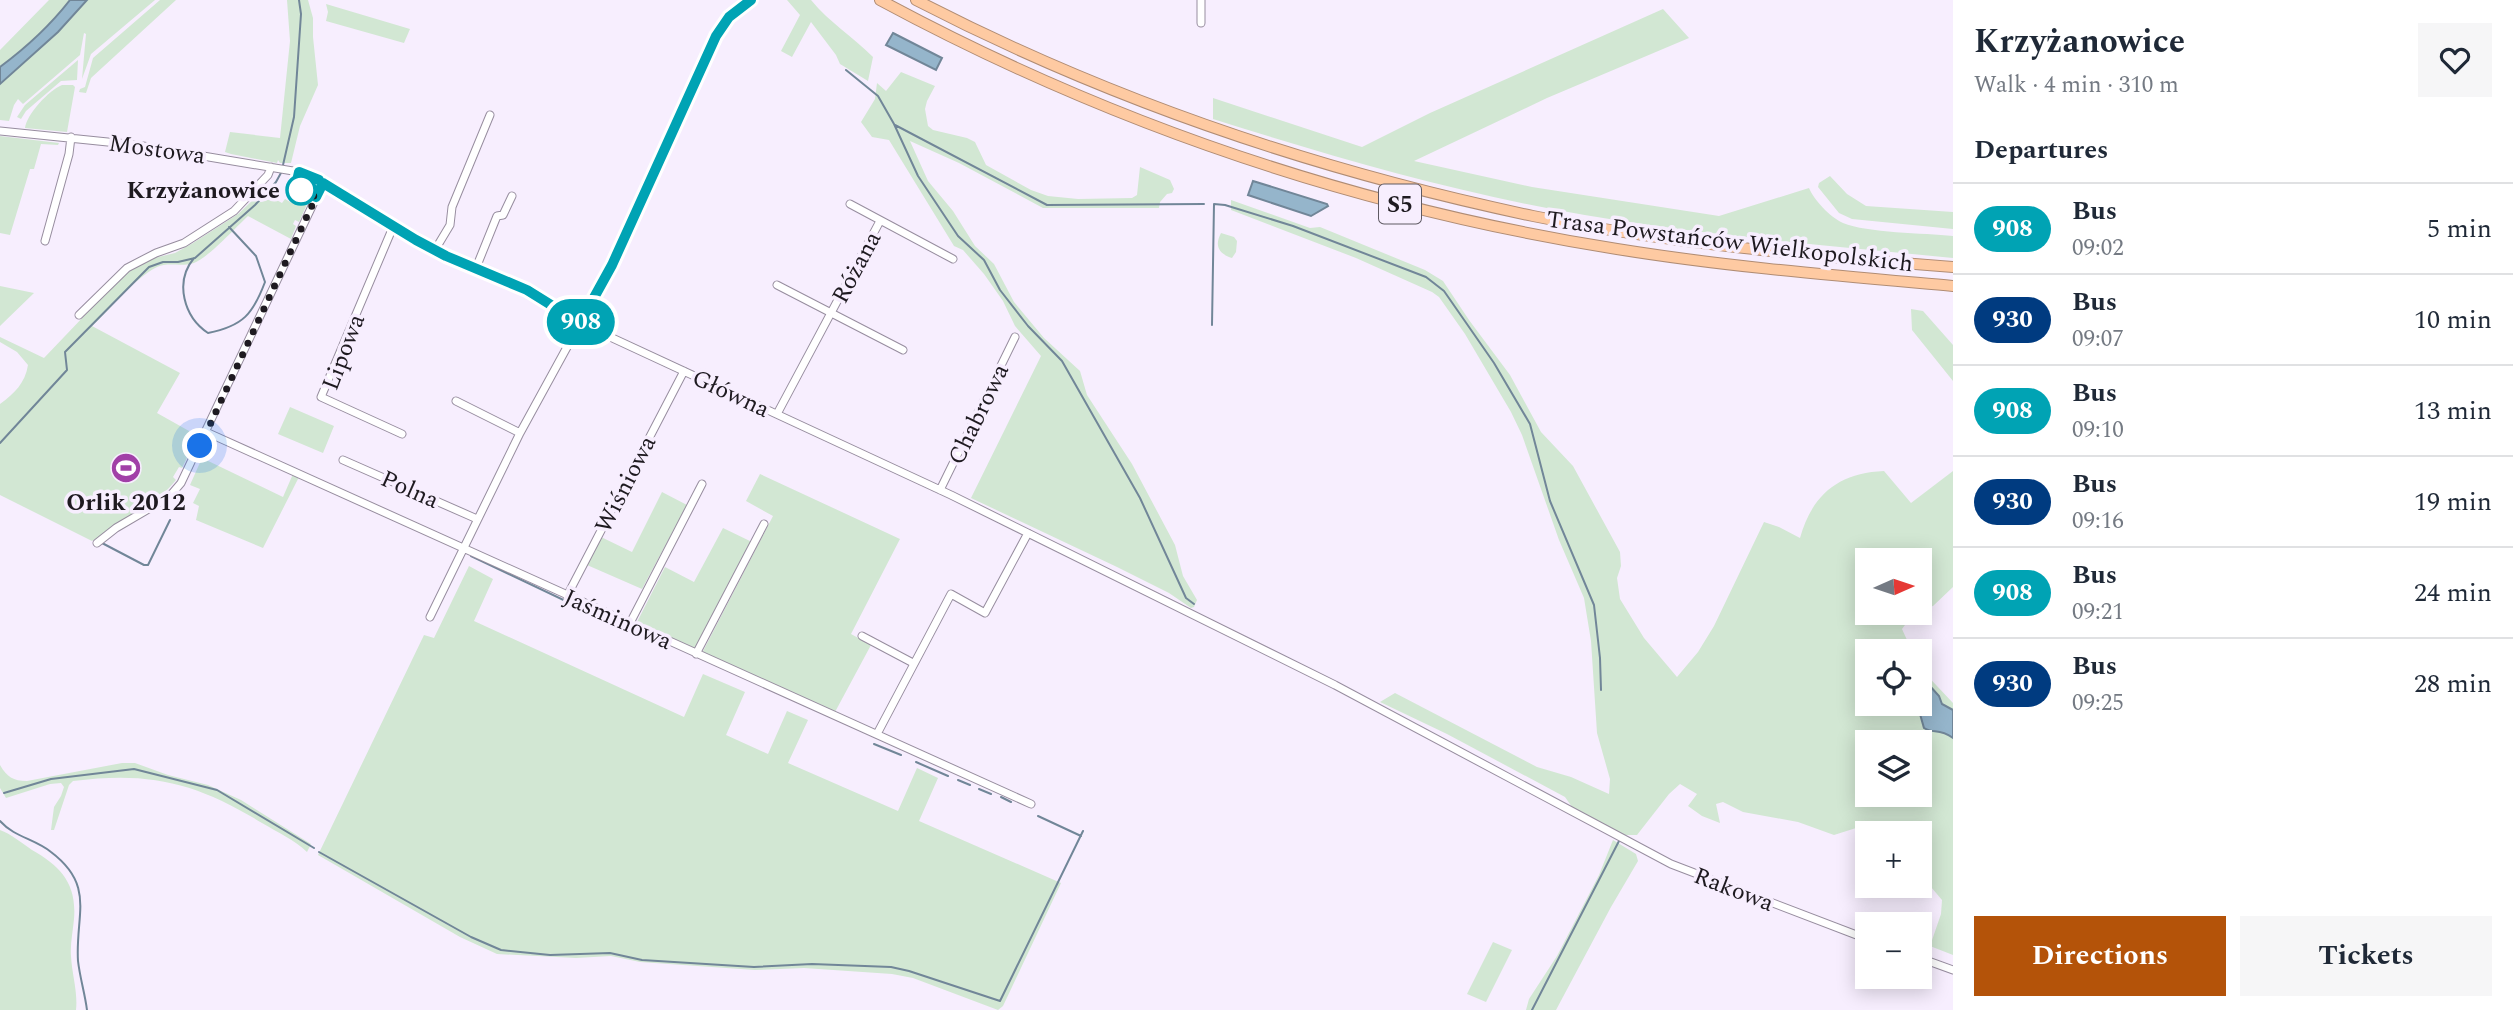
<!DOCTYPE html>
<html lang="en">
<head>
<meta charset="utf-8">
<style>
  body { margin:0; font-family:Spectral,serif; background:#f6f6f7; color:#1f2937; height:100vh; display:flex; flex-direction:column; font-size:26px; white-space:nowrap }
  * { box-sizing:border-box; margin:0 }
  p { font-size:23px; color:#747a83 }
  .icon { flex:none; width:38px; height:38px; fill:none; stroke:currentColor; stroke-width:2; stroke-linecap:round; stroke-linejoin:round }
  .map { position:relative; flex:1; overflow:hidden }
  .sheet { display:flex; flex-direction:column; background:#fff; width:560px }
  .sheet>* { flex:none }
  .badge { padding:0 14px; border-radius:23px; font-size:24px; line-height:46px }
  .needle { width:46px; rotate:87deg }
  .buttons { position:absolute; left:1855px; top:548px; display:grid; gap:14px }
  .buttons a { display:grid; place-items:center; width:77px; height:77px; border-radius:0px; background:#fff; box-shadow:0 4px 18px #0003; font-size:35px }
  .you { position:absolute; width:35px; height:35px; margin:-18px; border:5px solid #fff; border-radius:50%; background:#1a73e8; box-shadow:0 0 0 10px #1a73e833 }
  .map>.badge { position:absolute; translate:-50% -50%; box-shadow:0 0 0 4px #fff }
  h2 { padding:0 21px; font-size:26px; line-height:63px }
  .round { display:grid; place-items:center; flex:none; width:74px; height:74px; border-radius:0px; background:#f6f6f7 }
  .headline { display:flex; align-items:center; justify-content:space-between; height:119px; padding:0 21px }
  h1 { font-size:33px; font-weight:700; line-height:52px }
  .cta { display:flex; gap:14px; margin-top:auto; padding:14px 21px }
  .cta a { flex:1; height:80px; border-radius:0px; background:#b45309; color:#fff; font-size:28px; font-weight:700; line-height:80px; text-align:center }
  .cta a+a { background:#f6f6f7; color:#1f2937 }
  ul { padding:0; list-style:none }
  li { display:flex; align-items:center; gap:21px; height:91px; padding:0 21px; border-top:2px solid #e0e1e3 }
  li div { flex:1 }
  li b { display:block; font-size:26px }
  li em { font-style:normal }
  li .badge { min-width:77px; font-weight:700; text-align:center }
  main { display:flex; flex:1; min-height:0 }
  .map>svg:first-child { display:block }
  .green { fill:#d2e7d3; fill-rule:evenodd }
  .water { fill:#95b5cb; stroke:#718698; stroke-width:2 }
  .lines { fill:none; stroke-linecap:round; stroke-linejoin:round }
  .stream { stroke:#718698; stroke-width:2 }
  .minor-casing { stroke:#978d9f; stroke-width:9 }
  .highway-casing { stroke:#b08c74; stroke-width:12 }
  .minor { stroke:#fff; stroke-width:7 }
  .highway { stroke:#fecaa2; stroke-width:10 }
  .line-casing { stroke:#fff; stroke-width:16 }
  .line { stroke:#00a3b4; stroke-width:10 }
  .walk { stroke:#1e1a20; stroke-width:7; stroke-dasharray:0 12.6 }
  .stop-dot { fill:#fff; stroke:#00a3b4; stroke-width:3.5 }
  .labels { text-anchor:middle; stroke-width:7; stroke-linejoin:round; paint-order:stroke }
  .shield { fill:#f7eefe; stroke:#5f5a63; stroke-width:2 }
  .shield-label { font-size:23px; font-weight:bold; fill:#1e1a20 }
  .street-label { font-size:24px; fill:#1e1a20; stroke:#f7eefe }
  .stop-label { font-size:24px; font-weight:bold; fill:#1e1a20; stroke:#f7eefe; text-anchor:end }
  .poi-label { font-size:24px; font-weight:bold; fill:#1e1a20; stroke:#f7eefe }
</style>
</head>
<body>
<main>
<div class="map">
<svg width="1953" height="1010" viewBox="0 0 1953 1010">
  <rect width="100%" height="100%" fill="#f7eefe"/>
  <!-- green -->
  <path class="green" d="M49 0H70C49 27 27 47 0 67V50Z
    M87 0H155L91 54 82 79 86 34 84 33 80 55 23 104 18 99 14 105 9 121 0 120V84L58 32Z
    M160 0H176L91 78 86 93 79 92 80 89 85 87 93 58Z
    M287 0H308L313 18V37L318 85 300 126 291 163H280L278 160 277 163 231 154 225 152 230 132 280 138 290 41Z
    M787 0H811C830 23 852 36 873 57L868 81 840 64 836 55 811 22 792 57 781 51 800 15Z
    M326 4 410 29 404 43 326 21 328 12Z
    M1663 9 1689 38 1547 98 1414 161 1532 187 1719 216 1809 188C1814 200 1830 217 1843 223 1867 233 1924 233 1953 236V258C1821 245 1688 234 1557 210 1440 188 1327 155 1213 119V98L1362 147 1430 113Z
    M78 60 77 80 61 81 26 111 21 119 17 117 25 105Z
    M901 72 935 86 927 101 925 109 928 126 933 130 967 138 975 142 986 165 1031 190 1048 196 1078 199 1132 198 1137 195 1140 167 1170 180 1174 189 1172 193 1167 194 1160 202 1159 208H1043L959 163 910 141 928 181 953 211 975 246 994 264 1014 302 1044 338 1080 371 1087 395 1132 464 1175 545 1183 576 1197 600 1194 607 1191 608 1169 593 1117 567 971 498 1041 356 1015 326 1003 301 984 274 963 250 954 246 889 140 872 137 861 122 875 99 877 83 886 91Z
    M73 85 75 87 67 132 25 128C26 115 49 90 62 85 63 85 71 85 73 85Z
    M0 136 59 143 58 145 41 144 34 169H30L10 235 0 233Z
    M1830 176 1847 194 1866 206 1953 212V229L1852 219 1839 213 1818 187 1819 183Z
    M297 195 308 202 299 222 295 220 293 224 296 226 291 239 248 216C236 227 208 258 194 263 182 267 167 262 157 267 132 280 112 308 92 326L180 373 157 413 198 436 182 468 179 467 173 477 176 480C154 507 122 523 92 541L0 495V404C15 393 25 383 28 365L17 352 0 342V337L44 358 128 270 150 259 175 253 193 243 238 214 254 199 261 202 273 198 282 203 285 199 292 203Z
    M1231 200 1310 228 1320 227 1425 270 1443 281 1469 320 1510 375 1541 432 1573 466 1620 552 1621 566 1617 578 1620 599 1644 638 1677 677 1698 652 1714 626 1764 522 1779 527 1800 538C1812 495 1838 473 1884 471L1911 503 1953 471V587L1933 606 1920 610V560H1867V612L1914 613 1902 629 1912 651H1867V704H1920V668L1953 703V955L1930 946 1941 914 1942 900 1920 874V833H1867V844L1866 833 1856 828 1834 835 1798 822 1743 812 1723 802 1716 804 1720 823 1702 816 1688 806 1697 794 1680 784 1669 794 1637 835H1623L1572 807 1565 797 1447 734 1380 702 1395 693 1537 767 1571 777 1609 794 1610 779 1597 733 1591 641 1584 598 1559 540 1522 435 1511 412 1465 334 1439 297 1432 292 1356 258 1231 210ZM1867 742H1920V794H1867Z
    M1221 233 1234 237 1237 241 1236 252 1232 258C1219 254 1214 246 1221 233Z
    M0 286 34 293 0 326Z
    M1911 309 1923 311 1953 345V381L1912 330Z
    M290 407 334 426 323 453 278 434Z
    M202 458 283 497 293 474 299 477 263 548 196 520 199 506 193 503 200 489 190 485Z
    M760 474 900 539 851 634 871 645 835 712 702 653 773 516 746 501Z
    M662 492 687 505 642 589 587 565 601 537 632 552Z
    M723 528 752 542 695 650 636 624 665 567 694 582Z
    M469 566 493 579 474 621 684 717 703 674 745 692 726 735 768 754 787 711 808 720 788 763 898 811 917 768 938 778 919 821 1061 883 1003 1006 998 1010 913 978 892 974 804 968 755 970 640 962 611 956 576 958 497 954 460 937 318 855 424 635 434 638Z
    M122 763H135L168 775 208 785 241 800 311 844 307 852C295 840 277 832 262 823 197 783 150 771 73 781L69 785 54 830H51L54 807 61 796 64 787 61 783 50 784 6 798 0 788V765C7 777 13 781 27 781Z
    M0 830C11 834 22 843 32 850 60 866 77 883 74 919 73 931 70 944 71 956 72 975 78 992 76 1010H0Z
    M1613 840 1636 854 1638 861 1611 907 1556 1010H1526L1529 999 1557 956 1599 875Z
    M1493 942 1512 950 1486 1002 1467 994Z"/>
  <!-- water -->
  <path class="water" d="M70 0H87L58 32 0 84V67C27 47 49 27 70 0Z
    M893 33 942 58 936 70 886 45Z
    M1253 181 1327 204 1328 206 1311 216 1248 195Z
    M1920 675 1939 696 1942 704 1953 710V738C1939 728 1933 734 1924 728L1918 707 1914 704H1920Z"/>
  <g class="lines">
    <!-- stream -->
    <path class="stream" d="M846 70 878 96 894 124 918 176 958 236 984 260 1000 290 1028 326 1062 361 1140 498 1186 598 1194 604
      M895 125 1047 205 1204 204
      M283 165 294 117 301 14 299 0
      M194 258C174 282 184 317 208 333 243 326 253 314 265 282L256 256 229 227
      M1212 325 1214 204 1225 205 1293 226 1426 277 1444 291 1494 363 1530 424 1550 501 1594 605 1600 658 1601 690
      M0 443 67 370 65 352 149 267 163 262H178L195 258 255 205 276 182 282 171
      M102 543 144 565H148L170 520
      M471 556 633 633
      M874 744 901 755
      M916 762 948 776
      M958 780 970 785
      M979 789 991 794
      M4 793 51 779 134 769 217 790 314 848
      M1001 797 1011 802
      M1038 816 1081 836
      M0 821C14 837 35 839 51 852 96 886 75 915 78 961 80 978 85 994 87 1010
      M319 852 471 937 501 950 550 955 610 953 642 960 754 967 812 964 891 967 909 971 1000 1001 1083 831
      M1532 1010 1619 841"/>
    <!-- minor casing -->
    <g class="minor-casing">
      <path id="minor" d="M1201 0V23
        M0 131 137 145 299 172 314 177 416 240 527 290 580 323 951 495 1335 685 1671 864 1867 939
        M850 204 953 259
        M393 227 321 397 402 434
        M45 241 69 154 71 137
        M435 250 450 225 452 207 490 115
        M476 268 497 216 503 215 512 196
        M777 285 903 350
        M79 315 127 268 156 253 184 243 234 211 268 175 271 167
        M456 401 520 433
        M777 414 880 221
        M206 432 1031 804
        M343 460 477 519
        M940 490 1015 337
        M97 543 116 528 169 497 181 483 323 183
        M567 596 684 371
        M430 617 520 433 612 265 716 36 729 17 751 0
        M629 625 702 484
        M862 636 913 663
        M696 654 764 524
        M877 734 951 594 985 613 1028 533
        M1920 958 1953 970"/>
    </g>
    <!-- highway casing -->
    <g class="highway-casing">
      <path id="highway" d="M880 0C1110 124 1359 208 1617 249 1728 267 1841 276 1953 286
        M916 0C1111 101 1319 171 1533 216 1671 244 1813 256 1953 267"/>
    </g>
    <!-- minor -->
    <use href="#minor" class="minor"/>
    <!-- highway -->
    <use href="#highway" class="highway"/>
  </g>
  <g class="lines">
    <!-- line casing -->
    <g class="line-casing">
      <path id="line" d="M319 180 299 172 296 185 304 192 316 197 323 183 416 240 446 256 527 290 580 323 612 265 716 36 729 17 751 0"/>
    </g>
    <!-- line -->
    <use href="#line" class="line"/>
    <!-- walk -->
    <path class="walk" d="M200 446 316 197 301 190"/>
  </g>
  <!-- icons -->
  <defs>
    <g id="stadium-disc" transform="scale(1.575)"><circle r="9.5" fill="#a140a7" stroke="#f7eefe"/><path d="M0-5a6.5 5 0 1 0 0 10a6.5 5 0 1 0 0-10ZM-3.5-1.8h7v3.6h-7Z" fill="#fff"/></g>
  </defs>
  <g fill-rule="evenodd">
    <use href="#stadium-disc" x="126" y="468"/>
  </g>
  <!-- markers -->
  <circle class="stop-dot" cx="301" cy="190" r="14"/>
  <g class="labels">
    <!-- shield labels -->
    <rect class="shield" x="1379" y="184.5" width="42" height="39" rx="5"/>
    <g class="shield-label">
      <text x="1400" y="212">S5</text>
    </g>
    <!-- street labels -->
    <g class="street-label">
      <text transform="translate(157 149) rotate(8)" y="8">Mostowa</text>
      <text transform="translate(1730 241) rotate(7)" y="8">Trasa Powstańców Wielkopolskich</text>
      <text transform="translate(856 267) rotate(-62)" y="8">Różana</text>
      <text transform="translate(343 352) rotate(-69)" y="8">Lipowa</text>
      <text transform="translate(731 393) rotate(25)" y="8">Główna</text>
      <text transform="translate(978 414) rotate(-64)" y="8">Chabrowa</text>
      <text transform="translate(625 484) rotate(-63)" y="8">Wiśniowa</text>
      <text transform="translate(410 489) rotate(24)" y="8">Polna</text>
      <text transform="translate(618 619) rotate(24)" y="8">Jaśminowa</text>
      <text transform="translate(1734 889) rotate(21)" y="8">Rakowa</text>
    </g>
    <!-- stop labels -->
    <g class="stop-label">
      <text x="280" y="198">Krzyżanowice</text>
    </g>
    <!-- poi labels -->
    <g class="poi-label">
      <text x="126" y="510">Orlik 2012</text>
    </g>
  </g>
</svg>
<div class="buttons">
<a><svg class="needle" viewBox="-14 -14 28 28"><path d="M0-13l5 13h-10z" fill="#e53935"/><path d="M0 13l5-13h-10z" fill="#747a83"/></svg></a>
<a><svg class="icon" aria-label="locate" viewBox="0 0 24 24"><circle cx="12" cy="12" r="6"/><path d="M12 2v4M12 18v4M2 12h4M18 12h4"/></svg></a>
<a><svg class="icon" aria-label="layers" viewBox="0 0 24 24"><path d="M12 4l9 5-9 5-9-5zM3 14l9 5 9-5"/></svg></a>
<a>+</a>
<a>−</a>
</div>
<div class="you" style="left:200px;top:446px"></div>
<b class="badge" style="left:581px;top:322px;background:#00a3b4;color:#fff">908</b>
</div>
<section class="sheet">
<div class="headline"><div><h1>Krzyżanowice</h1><p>Walk · 4 min · 310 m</p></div><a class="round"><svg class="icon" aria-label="heart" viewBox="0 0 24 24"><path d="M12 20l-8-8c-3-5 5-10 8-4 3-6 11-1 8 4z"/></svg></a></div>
<h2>Departures</h2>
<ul>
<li><span class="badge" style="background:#00a3b4;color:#fff">908</span><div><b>Bus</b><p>09:02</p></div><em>5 min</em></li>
<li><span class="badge" style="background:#003b80;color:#fff">930</span><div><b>Bus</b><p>09:07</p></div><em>10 min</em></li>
<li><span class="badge" style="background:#00a3b4;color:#fff">908</span><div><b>Bus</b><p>09:10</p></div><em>13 min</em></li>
<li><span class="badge" style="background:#003b80;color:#fff">930</span><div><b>Bus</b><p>09:16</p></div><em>19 min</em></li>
<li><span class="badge" style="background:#00a3b4;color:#fff">908</span><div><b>Bus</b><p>09:21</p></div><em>24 min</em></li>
<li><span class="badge" style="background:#003b80;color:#fff">930</span><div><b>Bus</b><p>09:25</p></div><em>28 min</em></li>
</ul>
<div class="cta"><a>Directions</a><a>Tickets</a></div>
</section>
</main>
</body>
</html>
